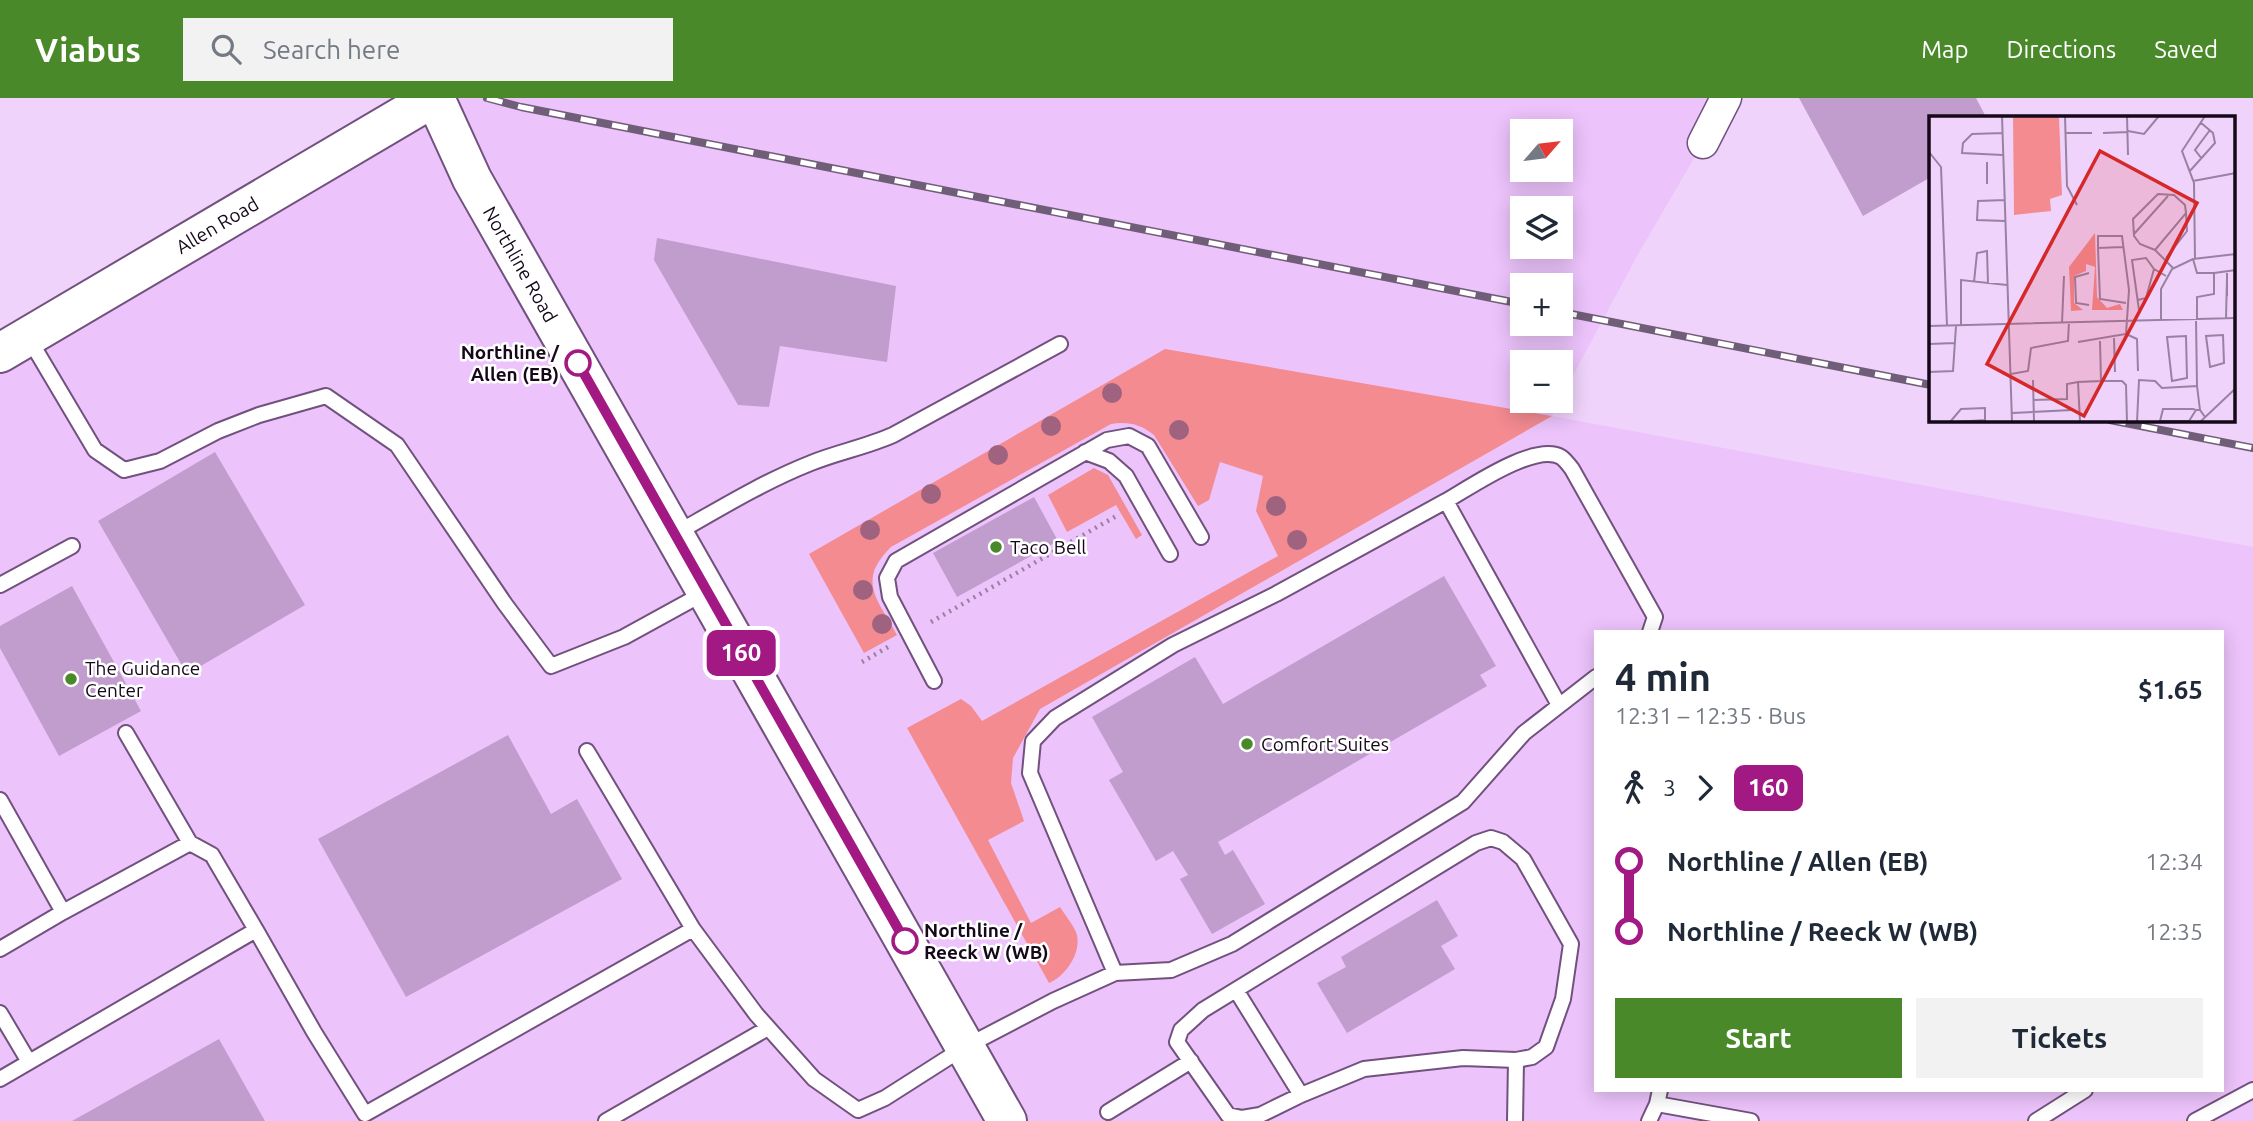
<!DOCTYPE html>
<html lang="en">
<head>
<meta charset="utf-8">
<style>
  body { margin:0; font-family:Ubuntu,sans-serif; background:#f2f2f3; color:#1f2937; height:100vh; display:flex; flex-direction:column; font-size:26px; white-space:nowrap }
  * { box-sizing:border-box; margin:0 }
  p { font-size:23px; color:#747a83 }
  .icon { flex:none; width:38px; height:38px; fill:none; stroke:currentColor; stroke-width:2; stroke-linecap:round; stroke-linejoin:round }
  .map { position:relative; flex:1; overflow:hidden }
  .panel { position:absolute; left:1594px; top:532px; width:630px; height:462px; display:flex; flex-direction:column; background:#fff; border-radius:0px; box-shadow:0 4px 18px #0003 }
  .panel>* { flex:none }
  .badge { padding:0 14px; border-radius:10px; font-size:24px; line-height:46px }
  .needle { width:46px; rotate:62deg }
  .fabs { position:absolute; left:1510px; top:21px; display:grid; gap:14px }
  .fabs a { display:grid; place-items:center; width:63px; height:63px; border-radius:0px; background:#fff; box-shadow:0 4px 18px #0003; font-size:35px }
  .map>.badge { position:absolute; translate:-50% -50%; box-shadow:0 0 0 4px #fff }
  .legs { display:flex; align-items:center; gap:10px; height:77px; padding:0 21px; font-size:23px }
  .legs p { margin-inline-start:auto }
  .overview { display:flex; align-items:center; justify-content:space-between; height:119px; padding:0 21px }
  h1 { font-size:38px; font-weight:700; line-height:52px }
  .button { display:flex; gap:14px; margin-top:auto; padding:14px 21px }
  .button a { flex:1; height:80px; border-radius:0px; background:#4a8929; color:#fff; font-size:28px; font-weight:700; line-height:80px; text-align:center }
  .button a+a { background:#f2f2f3; color:#1f2937 }
  ul { padding:0 21px; list-style:none }
  li { display:flex; align-items:center; gap:24px; height:70px; font-size:26px }
  li i { display:grid; place-items:center; width:10px; height:100%; margin:0 9px; background:currentColor }
  li i::after { content:''; width:18px; height:18px; margin:-9px; border:5px solid; border-radius:50%; background:#fff }
  li p { margin-inline-start:auto }
  li:first-child i { background:linear-gradient(#0000 50%,currentColor 0) }
  li:last-child i { background:linear-gradient(currentColor 50%,#0000 0) }
  header { display:flex; align-items:center; gap:42px; box-sizing:border-box; height:98px; padding:0 35px; background:#4a8929; color:#fff }
  header strong { font-size:33px }
  nav { display:flex; gap:38px; margin-inline-start:auto; font-size:24px }
  .search { width:490px; height:63px; background:#f2f2f3; display:flex; align-items:center; gap:18px; box-sizing:border-box; padding:0 24px; border-radius:0px; color:#747a83; font-size:26px }
  .map>svg:first-child { display:block }
  .built { fill:#ecc3fb; fill-rule:evenodd }
  .green { fill:#f38b91 }
  .building { fill:#c09dcd }
  .lines { fill:none; stroke-linecap:round; stroke-linejoin:round }
  .lane-casing { stroke:#71517d; stroke-width:18 }
  .street-casing { stroke:#71517d; stroke-width:33 }
  .secondary-casing { stroke:#71517d; stroke-width:42 }
  .path { stroke:#97819f; stroke-width:4.5; stroke-dasharray:2 5; stroke-linecap:butt }
  .lane { stroke:#fff; stroke-width:14 }
  .street { stroke:#fff; stroke-width:30 }
  .secondary { stroke:#fff; stroke-width:38 }
  .rail-casing { stroke:#705d77; stroke-width:8 }
  .rail { stroke:#fff; stroke-width:5; stroke-dasharray:16; stroke-linecap:butt }
  .tree { fill:#9f637f }
  .line-1-casing { stroke:#fff; stroke-width:16 }
  .line-1 { stroke:#a31984; stroke-width:10 }
  .stop-1-dot { fill:#fff; stroke:#a31984; stroke-width:3.5 }
  .poi-dot { fill:#4a8929; stroke:#fff; stroke-width:2.5 }
  .labels { text-anchor:middle; stroke-width:5; stroke-linejoin:round; paint-order:stroke }
  .street-label { font-size:19px; fill:#140819; stroke:#fff }
  .stop-label { font-size:19px; font-weight:bold; fill:#140819; stroke:#fff; text-anchor:end }
  .poi-label { font-size:19px; fill:#140819; stroke:#fff; text-anchor:start }
  .inset-road { fill:none; stroke:#9882a1; stroke-width:2 }
  .view { fill:#d62828; fill-opacity:0.15; stroke:#d62828; stroke-width:3.5 }
  .inset-edge { fill:none; stroke:#140819; stroke-width:3.5 }
</style>
</head>
<body>
<header>
<strong>Viabus</strong>
<div class="search"><svg class="icon" aria-label="search" viewBox="0 0 24 24"><circle cx="10" cy="10" r="6"/><path d="M15 15l6 6"/></svg>Search here</div>
<nav><a>Map</a><a>Directions</a><a>Saved</a></nav>
</header>
<div class="map">
<svg width="2253" height="1023" viewBox="0 0 2253 1023">
  <rect width="100%" height="100%" fill="#f0d3fb"/>
  <!-- built -->
  <path class="built" d="M433 0H1726L1703 45 1637 158 1561 300V264H1522V303H1560L1552 318 2253 449V1023H0V255ZM1522 33H1561V72H1522ZM1522 110H1561V149H1522ZM1522 187H1561V226H1522ZM1596 534H2222V992H1596Z"/>
  <!-- green -->
  <path class="green" d="M1165 251 1552 318 1040 611 1013 660 1011 685 1024 723 988 742 1031 825 1060 809C1065 817 1072 825 1076 834 1083 853 1066 878 1049 885L907 630 961 601 971 608 982 623 1278 458 1256 413 1263 378 1220 364 1209 402 1198 408 1154 337C1141 326 1127 323 1111 326L891 449C856 483 878 502 897 537L864 555 809 456Z
    M1094 370 1108 377 1142 437 1136 441 1116 407 1067 434 1048 397Z"/>
  <!-- building -->
  <path class="building" d="M1799 0H1976L1986 19H1931V79L1863 118Z
    M657 140 896 188 887 264 780 248 769 309 738 307 654 162Z
    M215 354 305 507 187 576 98 423Z
    M1034 399 1058 443 957 499 933 455Z
    M1444 478 1496 568 1480 577 1487 588 1218 744 1225 757 1233 752 1265 806 1212 836 1180 781 1188 777 1173 753 1156 763 1109 682 1123 674 1092 619 1195 559 1223 606Z
    M72 488 141 613 59 658 0 550V528Z
    M508 637 551 716 577 701 622 781 406 899 318 741Z
    M1437 802 1458 838 1441 848 1455 871 1347 935 1317 885 1346 869 1341 859Z
    M219 941 265 1023H72Z"/>
  <g class="lines">
    <!-- lane casing -->
    <g class="lane-casing">
      <path id="lane" d="M28 239 95 352 124 372 160 363 218 333 259 317 326 298 397 347 505 506 551 568 624 539 706 494
        M1085 354 1109 363 1126 378 1170 456
        M675 436C719 411 763 384 811 365 838 354 866 349 893 337L1060 246
        M0 487 72 448
        M934 583 890 499 887 480 896 463 1107 342 1129 338 1148 348 1201 439
        M1559 607 1446 403C1469 390 1535 344 1561 359 1564 361 1569 367 1572 371L1655 519 1650 534
        M126 635 190 745
        M587 653 693 831 756 916 814 981 858 1012 885 1000 965 949 1053 903 1115 875 1171 872 1232 846 1463 704 1524 635 1596 579
        M0 702 63 814 190 745 212 757 256 832
        M0 851 63 814
        M1115 875 1030 675 1033 643 1055 620 1173 547 1276 496 1446 403
        M1236 892 1301 997
        M0 915 29 964
        M0 981 256 832 314 934 365 1016 693 831
        M1657 1006 1751 1023
        M1108 1014 1191 963
        M606 1023 768 930
        M1515 1023 1516 962 1463 960 1364 971 1301 997 1260 1017 1242 1020 1228 1017 1177 944 1181 932 1203 912 1476 745 1491 740 1503 744 1523 761 1571 846 1563 901 1546 949 1532 959 1516 962
        M1649 1023 1657 1006 1660 992
        M2036 1023 2085 992
        M2195 1023 2253 992"/>
    </g>
    <!-- street casing -->
    <g class="street-casing">
      <path id="street" d="M1703 45 1726 0"/>
    </g>
    <!-- secondary casing -->
    <g class="secondary-casing">
      <g id="secondary">
        <path id="s1" d="M435 0 472 81 1007 1023"/>
        <path id="s2" d="M0 255 433 0"/>
      </g>
    </g>
    <!-- path -->
    <path class="path" d="M931 524 1118 417
      M862 564 888 549"/>
    <!-- lane -->
    <use href="#lane" class="lane"/>
    <!-- street -->
    <use href="#street" class="street"/>
    <!-- secondary -->
    <use href="#secondary" class="secondary"/>
    <!-- rail casing -->
    <g class="rail-casing">
      <path id="rail" d="M487 0 521 9 1522 206
        M1561 214 1931 287
        M2110 322 2253 350"/>
    </g>
    <!-- rail -->
    <use href="#rail" class="rail"/>
  </g>
  <!-- trees -->
  <g class="tree">
    <circle cx="1112" cy="295" r="10"/>
    <circle cx="1051" cy="328" r="10"/>
    <circle cx="1179" cy="332" r="10"/>
    <circle cx="998" cy="357" r="10"/>
    <circle cx="931" cy="396" r="10"/>
    <circle cx="1276" cy="408" r="10"/>
    <circle cx="870" cy="432" r="10"/>
    <circle cx="1297" cy="442" r="10"/>
    <circle cx="863" cy="492" r="10"/>
    <circle cx="882" cy="526" r="10"/>
  </g>
  <g class="lines">
    <!-- line-1 casing -->
    <g class="line-1-casing">
      <path id="line-1" d="M578 265 905 843"/>
    </g>
    <!-- line-1 -->
    <use href="#line-1" class="line-1"/>
  </g>
  <!-- markers -->
  <g class="stop-1-dot">
    <circle cx="578" cy="265" r="12"/>
    <circle cx="905" cy="843" r="12"/>
  </g>
  <g class="poi-dot">
    <circle cx="996" cy="449" r="7"/>
    <circle cx="71" cy="581" r="7"/>
    <circle cx="1247" cy="646" r="7"/>
  </g>
  <g class="labels">
    <!-- street labels -->
    <g class="street-label">
      <text dy="7" stroke="none"><textPath href="#s2" startOffset="252">Allen Road</textPath></text>
      <text dy="7" stroke="none"><textPath href="#s1" startOffset="187">Northline Road</textPath></text>
    </g>
    <!-- stop labels -->
    <g class="stop-label">
      <text x="559" y="261">Northline /<tspan x="559" dy="22">Allen (EB)</tspan></text>
      <text x="924" y="839" text-anchor="start">Northline /<tspan x="924" dy="22">Reeck W (WB)</tspan></text>
    </g>
    <!-- poi labels -->
    <g class="poi-label">
      <text x="1010" y="456">Taco Bell</text>
      <text x="85" y="577">The Guidance<tspan x="85" dy="22">Center</tspan></text>
      <text x="1261" y="653">Comfort Suites</text>
    </g>
  </g>
  <!-- overview -->
  <g transform="translate(1929 18)">
    <rect width="306" height="306" fill="#f0d3fb"/>
    <path d="M84 0H130L133 79 121 83 122 95 85 99ZM166 117 168 181 178 192 191 188 194 194H163L166 151 157 148V155L145 160V187L154 194 142 195 140 151Z" fill="#f38b91"/>
    <path class="inset-road" d="M73 0 83 306M136 0 138 70 148 89M198 0 199 39M199 15 215 18 230 0M74 17 43 18 34 27 33 37 74 39M136 17H163M174 17 199 16M0 36 12 51 18 210M273 43 266 34 281 14M58 46V68M260 56 286 27 284 17 271 6M264 65 307 57M76 84 49 85 48 104 76 105M205 118 239 80M169 132 171 183 197 187M226 134 211 128 205 120 204 103 229 78 245 79 256 89 257 97M237 142 258 115 257 97 226 134 244 152M264 143 268 157H285V178L268 181V203M266 143 265 67 253 35 276 0M160 157 146 161 147 187 160 189M285 157 307 154M45 166 48 137 58 135 59 167M298 180V157M209 184 217 182 225 153 237 160M210 194 203 144 217 142 225 153M297 202 298 162M267 203 268 270M232 204V173L243 153 264 143 307 138M133 207 135 160M32 209V164L78 169M0 210 307 202M197 218 208 223 209 255M294 219 295 247 281 251 277 220ZM257 220 258 262 243 265 238 221ZM185 222 186 256M149 226 197 218 200 174 193 120H169V132L194 131M0 228 26 227M0 256 24 255 27 210M82 258 99 255 102 232 139 225 140 206M104 264 105 306M172 265H193L197 269 198 306M104 284 138 283V268L149 266M267 294 260 305H231L234 293H264L267 294H271L276 301M101 296 144 294M83 297 142 294M21 306 32 293 56 292V304L26 306M113 306H139M151 306 149 266 172 265 171 225M208 306 210 264 226 265 233 272 268 270 271 294M271 306 307 272"/>
    <path class="view" d="M171 35 268 87 155 300 58 248Z"/>
    <rect width="306" height="306" class="inset-edge"/>
  </g>
</svg>
<div class="fabs">
<a><svg class="needle" viewBox="-14 -14 28 28"><path d="M0-13l5 13h-10z" fill="#e53935"/><path d="M0 13l5-13h-10z" fill="#747a83"/></svg></a>
<a><svg class="icon" aria-label="layers" viewBox="0 0 24 24"><path d="M12 4l9 5-9 5-9-5zM3 14l9 5 9-5"/></svg></a>
<a>+</a>
<a>−</a>
</div>
<b class="badge" style="left:741px;top:555px;background:#a31984;color:#fff">160</b>
<section class="panel">
<div class="overview"><div><h1>4 min</h1><p>12:31 – 12:35 · Bus</p></div><b>$1.65</b></div>
<div class="legs"><svg class="icon" aria-label="walk" viewBox="0 0 24 24"><circle cx="13" cy="4" r="2"/><path d="M13 8l-2 6 4 7M11 14l-3 7M7 12l3-4h3l4 4"/></svg>3<svg class="icon" aria-label="forward" viewBox="0 0 24 24"><path d="M9 5l7 7-7 7"/></svg><b class="badge" style="background:#a31984;color:#fff">160</b></div>
<ul>
<li><i style="color:#a31984"></i><b>Northline / Allen (EB)</b><p>12:34</p></li>
<li><i style="color:#a31984"></i><b>Northline / Reeck W (WB)</b><p>12:35</p></li>
</ul>
<div class="button"><a>Start</a><a>Tickets</a></div>
</section>
</div>
</body>
</html>
